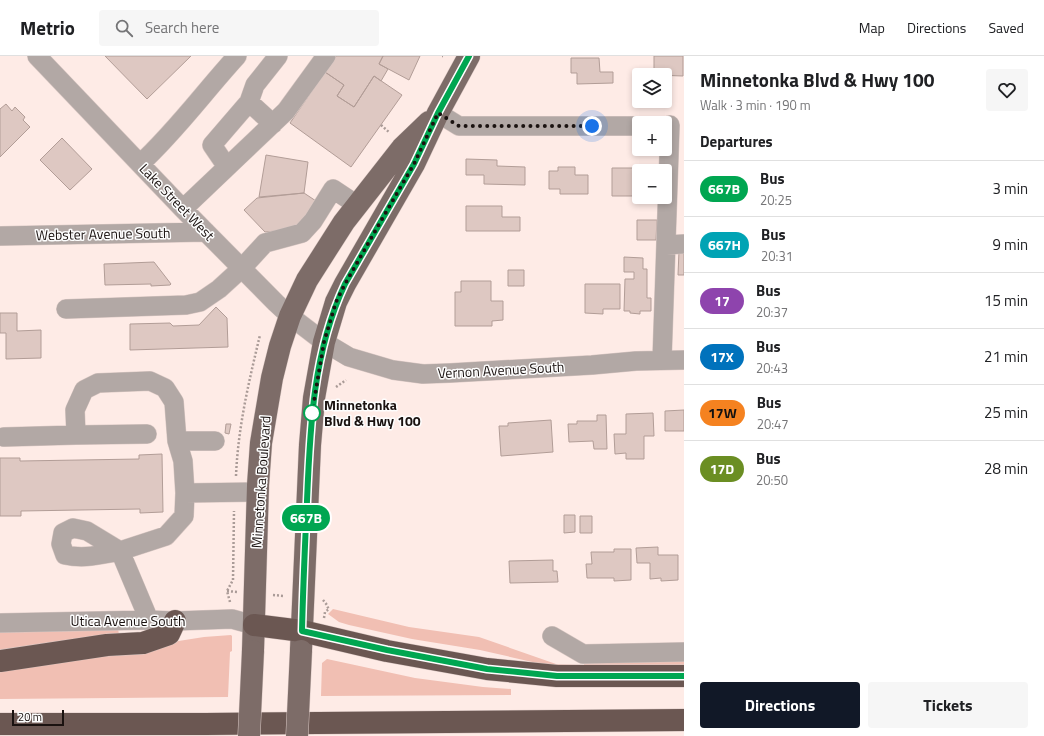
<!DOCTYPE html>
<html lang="en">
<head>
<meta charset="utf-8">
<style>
  body { margin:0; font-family:"Titillium Web",sans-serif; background:#f6f6f6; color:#202124; height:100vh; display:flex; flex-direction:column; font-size:15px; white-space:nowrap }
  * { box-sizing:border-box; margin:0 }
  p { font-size:13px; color:#757577 }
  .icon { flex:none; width:22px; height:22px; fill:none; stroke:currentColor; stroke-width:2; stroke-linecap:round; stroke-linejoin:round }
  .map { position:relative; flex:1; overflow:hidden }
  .details { display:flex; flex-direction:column; background:#fff; width:360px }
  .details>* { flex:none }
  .badge { padding:0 8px; border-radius:13px; font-size:14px; line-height:26px }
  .buttons { position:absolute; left:632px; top:12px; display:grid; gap:8px }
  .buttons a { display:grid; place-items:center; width:40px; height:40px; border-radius:4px; background:#fff; box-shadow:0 2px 6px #0003; font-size:20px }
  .scale { position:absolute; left:12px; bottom:10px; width:52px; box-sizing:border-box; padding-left:4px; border:2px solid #1a1210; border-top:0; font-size:11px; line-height:14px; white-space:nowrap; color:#1a1210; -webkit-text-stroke:3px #fdfdfd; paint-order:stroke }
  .you { position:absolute; width:20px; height:20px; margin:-10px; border:3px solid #fff; border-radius:50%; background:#1a73e8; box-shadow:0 0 0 6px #1a73e833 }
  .map>.badge { position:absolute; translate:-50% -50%; box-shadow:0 0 0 2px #fff }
  h2 { padding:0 16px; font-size:15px; line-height:36px }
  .round { display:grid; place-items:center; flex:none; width:42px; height:42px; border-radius:4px; background:#f6f6f6 }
  .summary { display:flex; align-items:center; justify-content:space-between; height:68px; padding:0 16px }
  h1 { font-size:19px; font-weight:700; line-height:30px }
  .cta { display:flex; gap:8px; margin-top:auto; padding:8px 16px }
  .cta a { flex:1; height:46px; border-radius:4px; background:#111827; color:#fff; font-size:16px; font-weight:700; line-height:46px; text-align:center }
  .cta a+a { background:#f6f6f6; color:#202124 }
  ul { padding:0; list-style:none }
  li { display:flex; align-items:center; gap:12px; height:56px; padding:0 16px; border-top:1px solid #e0e0e0 }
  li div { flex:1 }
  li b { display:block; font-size:15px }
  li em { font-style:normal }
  li .badge { min-width:44px; font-weight:700; text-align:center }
  header { display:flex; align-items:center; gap:24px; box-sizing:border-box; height:56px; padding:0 20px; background:#fff; border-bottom:1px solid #e0e0e0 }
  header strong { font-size:19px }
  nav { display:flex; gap:22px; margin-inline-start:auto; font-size:14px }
  .search { width:280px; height:36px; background:#f6f6f6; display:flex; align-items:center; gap:10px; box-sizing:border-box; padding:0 14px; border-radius:4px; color:#757577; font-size:15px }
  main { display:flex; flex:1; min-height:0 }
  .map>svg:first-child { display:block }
  .green { fill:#f1bfb3 }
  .building { fill:#dec8c2; stroke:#b29d97 }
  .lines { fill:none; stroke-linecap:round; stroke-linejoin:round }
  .minor-casing { stroke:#dac8c4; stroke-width:20 }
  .major-casing { stroke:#dac8c4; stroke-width:23 }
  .highway-casing { stroke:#dac8c4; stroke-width:23 }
  .path { stroke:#aa9b97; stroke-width:2.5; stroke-dasharray:2 2; stroke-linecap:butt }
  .minor { stroke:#b2a8a5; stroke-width:19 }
  .major { stroke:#7d6c68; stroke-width:22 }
  .highway { stroke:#6b5752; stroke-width:22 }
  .major-bridge-casing { stroke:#dac8c4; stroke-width:23; stroke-linecap:butt }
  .major-bridge { stroke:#7d6c68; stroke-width:22 }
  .line-casing { stroke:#fff; stroke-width:9 }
  .line { stroke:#00a651; stroke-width:6 }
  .walk { stroke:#1a1210; stroke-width:4; stroke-dasharray:0 7.2 }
  .stop-dot { fill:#fff; stroke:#00a651; stroke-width:2 }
  .labels { text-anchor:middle; stroke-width:3; stroke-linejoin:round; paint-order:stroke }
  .street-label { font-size:14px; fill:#1a1210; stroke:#fdfdfd }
  .stop-label { font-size:14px; font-weight:bold; fill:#1a1210; stroke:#fdfdfd; text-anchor:start }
</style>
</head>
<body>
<header>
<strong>Metrio</strong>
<div class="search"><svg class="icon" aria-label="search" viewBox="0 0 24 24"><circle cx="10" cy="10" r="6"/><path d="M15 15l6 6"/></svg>Search here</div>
<nav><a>Map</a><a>Directions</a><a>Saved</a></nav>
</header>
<main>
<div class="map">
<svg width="684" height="680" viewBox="0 0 684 680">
  <rect width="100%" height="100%" fill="#feebe6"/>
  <!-- green -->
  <path class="green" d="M333 553 409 571 479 581 556 608 584 609V606H684V610L563 613 480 594 412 583 349 569 339 566 328 558Z
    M118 571 119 580 0 598V575Z
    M231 579 232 580V595L230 596 228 641 0 643V613L204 581Z
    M327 603 415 622 483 631 511 633V639L321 640 322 607Z"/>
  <!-- building -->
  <path class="building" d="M105 0H191L147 43Z
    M336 0H383L379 8 388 13 381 25 374 20 354 51 337 40 344 29 325 16Z
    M383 0H420L409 24 379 8Z
    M654 0H683V20L654 19Z
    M571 2H599L600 16H613V27L577 28V17H571Z
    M325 16 344 29 337 40 354 51 374 20 402 39 351 111 290 67Z
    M6 48 12 55 15 51 25 61 23 64 30 71 0 101V53Z
    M62 82 92 113 70 134 40 104Z
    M266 99 308 106 304 137 259 141Z
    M466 103 497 104V110L525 111V129L484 128V119H466Z
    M558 111H575V119H588V138H560V133H549V115H558Z
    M612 112H640L639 140H612Z
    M304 137 319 147 300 173 265 176 244 154 257 142Z
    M466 150H502V161H520V175H466Z
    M637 164H657L656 184H637Z
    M679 195H684V219H678Z
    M624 201 643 202V213H647V242H651V255H640V258L630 257V255H624L625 223H634V216H624Z
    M154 206 171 228 170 229 151 230V228L105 229 104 208Z
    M508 214H524V230H508Z
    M461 225H491V245H503V264L492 265V270H455V236H461Z
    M585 228H620V253H603V258L585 257Z
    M216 251 227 262 228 291 130 294V268L170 267 173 270 199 269Z
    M0 257H17V275L41 274V302L6 303V277H0Z
    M684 354V375H665V355Z
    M653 357 654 380H644V403H626V397L615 398 614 378H626V358Z
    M597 359H606L607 393H594L593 385 569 386 568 368H577V365H597Z
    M551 364 553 396 501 400 499 370H508V367Z
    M226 368H231L229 378 225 377Z
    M162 398 163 456 140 457V453L21 455V460H0V402H20V405L139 403V399Z
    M564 459H575V476L564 477Z
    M580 460H592V477H580Z
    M658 491V499H678V524L661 525V522L650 523V507H637L636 492Z
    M614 493H631V524L614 525V522H587L586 508H592L591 496H614Z
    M553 504V515H557L558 526 510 527 509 505Z"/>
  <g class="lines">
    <!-- minor casing -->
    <g class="minor-casing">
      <path id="minor" d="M37 0 183 153 276 247 290 260 324 286 349 301 393 314 423 318 450 317 592 309 636 305 684 304
        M438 57 459 70H639
        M273 68 249 46 255 29 278 0
        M140 108C176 75 204 36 237 0
        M227 111 212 89 249 46
        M183 153 286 55 326 0
        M0 180 206 176
        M666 189 684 188
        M66 253 186 249 200 246 219 233 242 212 265 187 302 177 313 165 333 133 357 149
        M662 304 670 69
        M147 378 76 379 75 354 84 334 98 327 150 325 165 332 174 346 177 385 183 405 185 437 184 460 166 480 120 495 149 564
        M4 381 76 379
        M177 385H215
        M185 437 259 436
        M73 472 87 475 120 495C101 499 84 503 65 499L61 488 63 477Z
        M0 567 149 564 175 565 232 563 254 569
        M552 580 583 598 684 596"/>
    </g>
    <!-- major casing -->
    <g class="major-casing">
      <path id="major" d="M301 594 310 389 314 342 324 286 336 246 345 228 414 108 438 57 469 0
        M253 595 258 429 261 387 272 322 280 290 290 260 307 224 344 166 402 92 429 66"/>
    </g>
    <!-- highway casing -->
    <g class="highway-casing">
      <path id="highway" d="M254 569 302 575 387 595 487 613 557 620H684
        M0 605 107 589 143 587 169 578 175 565
        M0 668H205L684 664"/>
    </g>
    <!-- path -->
    <path class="path" d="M442 0H443
      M381 69 390 77
      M336 331 346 324
      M236 420C238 371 249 325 260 279
      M227 535 237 536
      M273 539 284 540
      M323 544 327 549
      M230 546 227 535 233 524 234 455
      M324 562 325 556 329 553 326 549"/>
    <!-- minor -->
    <use href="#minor" class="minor"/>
    <!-- major -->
    <use href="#major" class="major"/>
    <!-- highway -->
    <use href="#highway" class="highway"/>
    <!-- major-bridge casing -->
    <g class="major-bridge-casing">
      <path id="major-bridge" d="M249 680 253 595
        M297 680 301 595"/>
    </g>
    <!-- major-bridge -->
    <use href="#major-bridge" class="major-bridge"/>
  </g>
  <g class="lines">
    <!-- line casing -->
    <g class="line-casing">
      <path id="line" d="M469 0 438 57 414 108 345 228C313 296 310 371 307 445 305 488 303 532 302 575L387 594 487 613 557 620H684"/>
    </g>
    <!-- line -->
    <use href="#line" class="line"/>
    <!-- walk -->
    <path class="walk" d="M312 357 324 286 336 246 345 228 378 170 414 108 438 57 459 70H592"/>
  </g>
  <!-- markers -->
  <circle class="stop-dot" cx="312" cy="357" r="8"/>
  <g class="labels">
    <!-- street labels -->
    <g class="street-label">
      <text transform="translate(177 146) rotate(46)" y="5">Lake Street West</text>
      <text transform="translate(103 178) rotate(-1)" y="5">Webster Avenue South</text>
      <text transform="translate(501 314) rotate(-3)" y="5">Vernon Avenue South</text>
      <text transform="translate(261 426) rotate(-86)" y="5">Minnetonka Boulevard</text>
      <text x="128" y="570">Utica Avenue South</text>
    </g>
    <!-- stop labels -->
    <g class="stop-label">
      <text x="324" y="354">Minnetonka<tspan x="324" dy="16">Blvd &amp; Hwy 100</tspan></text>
    </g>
  </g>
</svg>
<div class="buttons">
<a><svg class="icon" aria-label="layers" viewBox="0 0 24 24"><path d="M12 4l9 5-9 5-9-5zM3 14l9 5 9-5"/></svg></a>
<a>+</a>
<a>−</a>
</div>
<div class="scale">20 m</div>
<div class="you" style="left:592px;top:70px"></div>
<b class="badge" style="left:306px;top:462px;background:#00a651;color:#fff">667B</b>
</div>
<section class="details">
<div class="summary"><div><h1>Minnetonka Blvd &amp; Hwy 100</h1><p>Walk · 3 min · 190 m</p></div><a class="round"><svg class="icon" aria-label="heart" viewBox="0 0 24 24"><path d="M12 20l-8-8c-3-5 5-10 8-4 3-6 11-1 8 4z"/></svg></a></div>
<h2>Departures</h2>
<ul>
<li><span class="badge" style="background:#00a651;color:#fff">667B</span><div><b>Bus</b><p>20:25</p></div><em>3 min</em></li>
<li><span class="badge" style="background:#00a3b4;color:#fff">667H</span><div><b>Bus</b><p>20:31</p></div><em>9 min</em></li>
<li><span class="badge" style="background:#8e44ad;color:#fff">17</span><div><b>Bus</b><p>20:37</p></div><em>15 min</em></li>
<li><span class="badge" style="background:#0072bc;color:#fff">17X</span><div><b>Bus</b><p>20:43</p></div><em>21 min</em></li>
<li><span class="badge" style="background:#f58220;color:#111">17W</span><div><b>Bus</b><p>20:47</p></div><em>25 min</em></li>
<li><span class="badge" style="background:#6b8e23;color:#fff">17D</span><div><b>Bus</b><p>20:50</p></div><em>28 min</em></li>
</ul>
<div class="cta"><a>Directions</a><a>Tickets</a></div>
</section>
</main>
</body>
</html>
